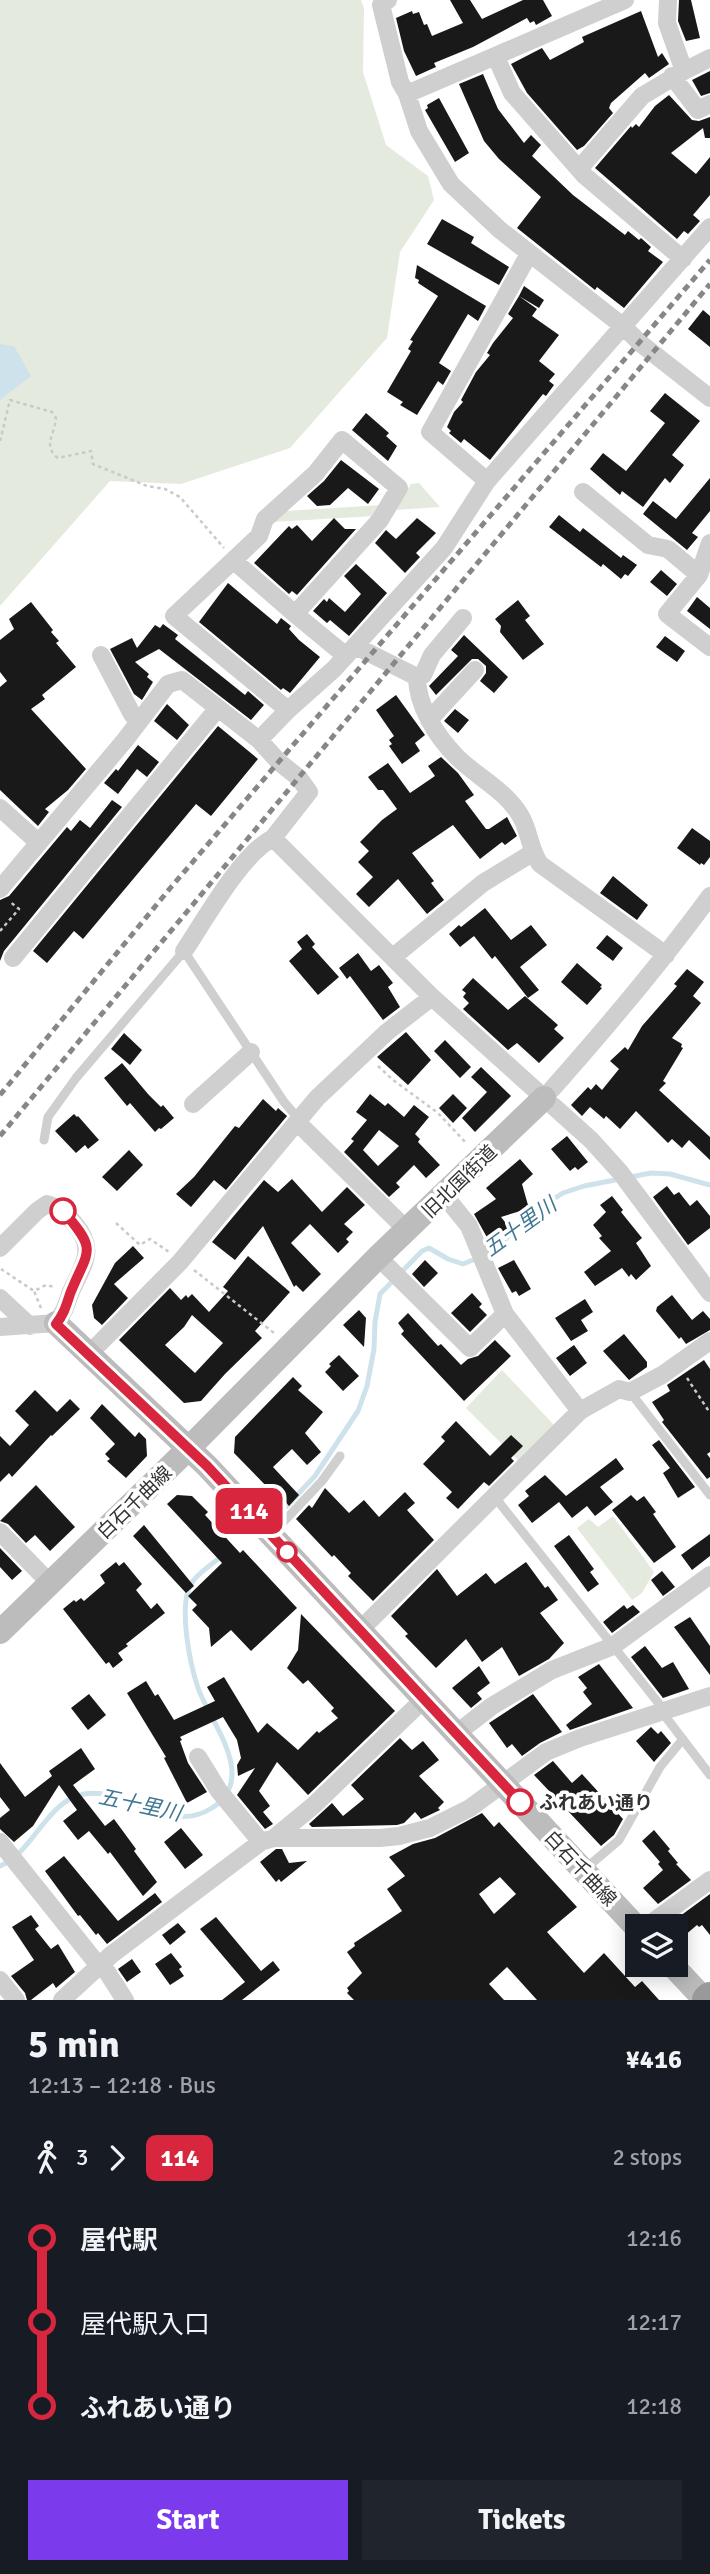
<!DOCTYPE html>
<html lang="en">
<head>
<meta charset="utf-8">
<style>
  body { margin:0; font-family:Signika,"Noto Sans JP",sans-serif; background:#20242c; color:#f1f3f6; height:100vh; display:flex; flex-direction:column; font-size:26px; white-space:nowrap }
  * { box-sizing:border-box; margin:0 }
  p { font-size:23px; color:#9ea1a6 }
  .icon { flex:none; width:38px; height:38px; fill:none; stroke:currentColor; stroke-width:2; stroke-linecap:round; stroke-linejoin:round }
  .map { position:relative; height:2000px; overflow:hidden }
  .sheet { display:flex; flex-direction:column; background:#171b24; flex:1 }
  .sheet>* { flex:none }
  .badge { padding:0 14px; border-radius:10px; font-size:24px; line-height:46px }
  .buttons { position:absolute; left:625px; top:1914px; display:grid; gap:14px }
  .buttons a { display:grid; place-items:center; width:63px; height:63px; border-radius:0px; background:#171b24; box-shadow:0 4px 18px #0003; font-size:35px }
  .map>.badge { position:absolute; translate:-50% -50%; box-shadow:0 0 0 4px #fff }
  .legs { display:flex; align-items:center; gap:10px; height:77px; padding:0 28px; font-size:23px }
  .legs p { margin-inline-start:auto }
  .summary { display:flex; align-items:center; justify-content:space-between; height:119px; padding:0 28px }
  h1 { font-size:38px; font-weight:700; line-height:52px }
  .button { display:flex; gap:14px; margin-top:auto; padding:14px 28px }
  .button a { flex:1; height:80px; border-radius:0px; background:#7c3aed; color:#fff; font-size:28px; font-weight:700; line-height:80px; text-align:center }
  .button a+a { background:#20242c; color:#f1f3f6 }
  ul { padding:0 28px; list-style:none }
  li { display:flex; align-items:center; gap:24px; height:84px; font-size:26px }
  li i { display:grid; place-items:center; width:10px; height:100%; margin:0 9px; background:currentColor }
  li i::after { content:''; width:18px; height:18px; margin:-9px; border:5px solid; border-radius:50%; background:#171b24 }
  li p { margin-inline-start:auto }
  li:first-child i { background:linear-gradient(#0000 50%,currentColor 0) }
  li:last-child i { background:linear-gradient(currentColor 50%,#0000 0) }
  .map>svg:first-child { display:block }
  .green { fill:#e5eade }
  .water { fill:#cee2ec }
  .lines { fill:none; stroke-linecap:round; stroke-linejoin:round }
  .stream { stroke:#cee2ec; stroke-width:5 }
  .building { fill:#191919; fill-rule:evenodd }
  .path { stroke:#c9c9c9; stroke-width:2.5; stroke-dasharray:3.5 3.5; stroke-linecap:butt }
  .lane { stroke:#cfcfcf; stroke-width:9 }
  .street { stroke:#cfcfcf; stroke-width:18 }
  .secondary { stroke:#bcbcbc; stroke-width:24 }
  .highway { stroke:#999; stroke-width:32 }
  .rail { stroke:#878787; stroke-width:5; stroke-dasharray:7 5; stroke-linecap:butt }
  .line-1-casing { stroke:#fff; stroke-width:16 }
  .line-1 { stroke:#d7263d; stroke-width:10 }
  .stop-1-dot { fill:#fff; stroke:#d7263d; stroke-width:3.5 }
  .labels { text-anchor:middle; stroke-width:7; stroke-linejoin:round; paint-order:stroke }
  .street-label { font-size:19px; fill:#323232; stroke:#fff }
  .stop-label { font-size:19px; font-weight:bold; fill:#323232; stroke:#fff; text-anchor:start }
  .water-label { font-size:21px; font-style:italic; fill:#417892; stroke:#fff }
</style>
</head>
<body>
<div class="map">
<svg width="710" height="2000" viewBox="0 0 710 2000">
  <rect width="100%" height="100%" fill="#fff"/>
  <!-- green -->
  <path class="green" d="M0 0H361L364 8 363 72 386 145 428 176 434 200 400 252 387 338 290 448 181 484 110 481 0 606Z
    M419 483 440 507 395 510 411 484Z
    M383 505 375 516 272 522 285 511Z
    M502 1370 554 1425 519 1461 466 1408Z
    M613 1516 654 1572 642 1593 632 1600 577 1528 589 1519 598 1527Z"/>
  <!-- water -->
  <path class="water" d="M0 344 14 346 31 376 0 400Z"/>
  <g class="lines">
    <!-- stream -->
    <path class="stream" d="M285 1508 315 1476 358 1411 367 1386 374 1349 375 1322 380 1294 422 1251 429 1248 448 1259 463 1264 490 1253 544 1205 563 1193 584 1186 651 1173 670 1174 710 1185
      M0 1866C34 1852 46 1801 84 1794 127 1786 168 1836 212 1808 259 1778 210 1722 198 1688 190 1664 178 1606 191 1584 197 1573 213 1564 223 1555"/>
  </g>
  <!-- building -->
  <path class="building" d="M450 0H470L482 19 523 0H543L552 16 536 25 534 21 530 23 527 18 473 47 434 63 436 67 416 76 404 51 396 18 412 11 413 14 419 12 424 25 427 24 432 36 463 23Z
    M679 0H691L700 38 686 41 678 21Z
    M641 11 658 57 662 53 669 64 649 78 645 73 611 103 609 108 613 113 584 146 577 150 527 93 511 64 542 48 550 60 584 42 582 37Z
    M710 71V93L701 96 692 80Z
    M483 74 498 109 524 143 531 135 541 145 532 156 573 195 625 235 628 231 639 240 641 238 651 247 648 251 663 262 624 308 597 287 595 290 517 228 541 197 499 159 484 141 459 84Z
    M669 95 692 120 699 121 710 117V138H705L703 128 671 153 696 174 710 157V195L693 215 700 221 688 234 684 231 677 239 595 168 631 126 632 128 636 124 639 127 655 106Z
    M439 98 469 153 455 162 425 110 428 108 427 105Z
    M442 219 474 237 471 243 509 267 499 285 427 244Z
    M417 265 486 306 478 321 468 314 439 363 451 371 443 385 438 381 417 415 400 405 403 402 387 392 411 351 408 349 413 341 410 340 438 296 418 283 419 280 415 278Z
    M524 286 544 300 539 308 519 296Z
    M519 296 537 309 532 316 559 335 539 361 555 374 549 381 554 385 546 396 543 394 490 460 464 439 461 443 449 433 451 431 447 427 454 412 463 402 461 400 476 372 490 355 487 353 493 343 513 318 508 314Z
    M703 310 710 316V347L688 329Z
    M665 393 700 421 672 455 684 465 670 483 665 478 643 507 622 491 620 495 590 469 603 453 626 471 665 423 650 411Z
    M366 413 389 433 386 436 397 446 388 461 352 430Z
    M341 460 379 489 368 504 348 488 330 505 317 506 307 496 324 481Z
    M710 478V511L692 533 698 537 687 550 643 514 653 501 676 519Z
    M559 515 580 532 583 528 621 558 623 555 637 565 628 576 625 574 621 579 603 564 601 567 549 527Z
    M334 518 345 529H356L297 595 292 591 289 594 254 563 289 526 292 529 297 525 312 541Z
    M417 518 436 533 416 553 420 557 405 573 375 543 386 530 396 539Z
    M356 564 387 593 349 636 330 620 327 623 313 611 324 599 327 602 329 598 345 612 361 594 344 576Z
    M661 570 677 584 667 596 650 582Z
    M228 583 277 624 281 618 291 626 289 629 299 640 320 657 290 693 283 688 281 690 199 622Z
    M697 597 710 608V629L687 611Z
    M518 600 530 616 525 620 544 644 523 660 500 632 501 626 495 619Z
    M31 602 53 630 51 632 59 641 56 643 76 667 42 695 45 699 31 709 86 769 68 790 45 809 49 812 38 826 0 790V687L7 681 0 672V640L14 629 9 619Z
    M163 624 178 635 175 639 245 695 248 691 264 705 251 720 159 649 135 662 149 674 147 677 153 682 142 700 134 694 110 649 132 638 137 648 155 625 160 628Z
    M464 635 508 677 494 693 480 681 486 673V666L478 659H472L436 695 429 686 458 656 451 650Z
    M665 636 685 651 677 662 656 647Z
    M396 695 425 735 415 743 420 751 402 764 389 746 392 744 389 740 394 736 376 710Z
    M167 704 189 725 177 740 154 721Z
    M455 709 469 720 458 733 444 721Z
    M218 726 258 759 211 816 196 804 83 939 74 931 47 963 33 951Z
    M138 745 159 762 147 777 137 769 118 794 104 783 116 769 118 771Z
    M441 757 458 773 474 795 465 801 486 829H489L507 817 517 836 505 845 502 842 480 859 453 825 412 853 434 881 431 883 444 900 427 914 398 879 369 907 356 894 373 877 358 862 369 851 360 842 382 820 397 809 383 790H378L368 777 388 763 410 793 435 776 428 766Z
    M112 800 122 807 4 951 0 961V900L9 896 67 827 71 831 80 820 90 828Z
    M692 828 710 841V857L704 865 701 863 700 865 677 848Z
    M613 876 648 905 637 920 600 893Z
    M485 908 511 940 531 925 547 945 520 967 539 990 528 998 495 956 492 959 474 936 460 947 449 934 459 925 461 927Z
    M307 934 315 944 312 947 339 977 318 995 289 961 302 949 297 942Z
    M607 935 623 948 613 961 596 948Z
    M358 953 371 971 379 965 393 983 388 987 400 1007 383 1020 350 976 347 979 339 968Z
    M577 963 602 985 600 987 602 988 587 1005 561 982Z
    M687 969 704 982 693 996 701 1003 672 1038 682 1044 681 1047 683 1048 663 1081 666 1083 659 1090 710 1137V1160L689 1140 682 1148 672 1139 668 1143 636 1111 620 1129 606 1116 604 1119 590 1107 582 1116 571 1105 588 1087 591 1090 596 1084 602 1090 619 1069 610 1061 625 1047 628 1050 642 1026 677 986 674 984Z
    M473 978 508 1010 525 996 558 1025 554 1029 564 1038 539 1063 517 1043 508 1050 463 1009 469 1003 463 997 466 993 462 990Z
    M406 1032 431 1060 408 1085 377 1057Z
    M124 1033 142 1050 130 1065 111 1049Z
    M445 1040 471 1067 460 1078 434 1051Z
    M122 1063 148 1094 161 1107 163 1105 174 1118 161 1129 159 1128 155 1132 130 1103 127 1106 104 1078Z
    M481 1067 511 1096 475 1132 462 1118 487 1092 471 1077Z
    M370 1094 385 1106 388 1103 404 1117 414 1105 429 1117 415 1134 420 1139 418 1142 440 1165 426 1178 414 1165 396 1183 400 1187 389 1197 344 1152 354 1141 351 1139 367 1120 356 1112ZM379 1130 399 1146 378 1166 363 1150Z
    M453 1094 467 1108 453 1123 439 1108Z
    M263 1099 276 1111 278 1108 287 1116 226 1190 214 1180 191 1207 176 1194 194 1177 235 1126 239 1128Z
    M74 1114 77 1117 78 1116 99 1140 88 1149 85 1145 76 1153 55 1131Z
    M567 1136 588 1162 578 1170 575 1167 570 1171 551 1149Z
    M129 1150 143 1165 117 1191 102 1177Z
    M520 1159 533 1174 522 1184 528 1205 526 1206 527 1209 501 1217 509 1227 489 1241 474 1214 496 1199 486 1188Z
    M292 1179 322 1212 347 1187 365 1205 344 1224 353 1232 346 1239 349 1242 338 1253 310 1224 291 1243 321 1274 303 1292 296 1285 294 1287 263 1226 235 1260 212 1242 264 1180 278 1192Z
    M667 1186 674 1195 679 1192 690 1206 697 1200 710 1216V1228L688 1245 653 1197Z
    M612 1196 623 1210 621 1212 642 1238 636 1243 651 1266 636 1280 631 1274 629 1277 622 1268 595 1286 584 1272 611 1251 599 1238 602 1236 593 1225 606 1212 600 1205Z
    M133 1246 144 1258 114 1284 128 1298 102 1325 94 1318 92 1305 115 1263Z
    M248 1256 290 1292 255 1331 262 1338 225 1374 201 1401 184 1403 119 1340 170 1288 181 1300 186 1295 188 1298 192 1294 209 1312 228 1291 223 1287ZM192 1315 223 1343 195 1373 165 1345 184 1327Z
    M425 1260 438 1273 424 1287 412 1274Z
    M514 1260 531 1289 519 1296 516 1291 512 1293 498 1268Z
    M472 1293 482 1304 479 1307 487 1315 470 1332 451 1313Z
    M672 1295 692 1320 703 1311 710 1319V1330L686 1344 681 1337 679 1339 656 1311 657 1307Z
    M585 1299 593 1312 581 1320 588 1331 571 1341 555 1318Z
    M359 1310 366 1318 364 1347 343 1325Z
    M408 1313 438 1346 441 1344 461 1365 468 1359 478 1356 495 1340 511 1356 464 1401 401 1334 404 1331 398 1323Z
    M624 1334 647 1362V1367L629 1380 603 1351Z
    M574 1345 587 1363 570 1376 556 1358Z
    M339 1355 359 1376 343 1391 325 1372 331 1366 329 1364Z
    M704 1360 710 1369V1452L707 1454 710 1458V1477L707 1479 662 1422 664 1420 652 1402 670 1391 667 1385Z
    M293 1377 302 1386 298 1390 323 1412 305 1433 321 1452 307 1465 292 1449 273 1467 299 1495 289 1506 274 1489 272 1492 234 1453 235 1437Z
    M35 1390 57 1412 70 1399 80 1409 52 1436 51 1435 12 1477 9 1473 0 1482V1436L10 1446 29 1425 15 1411Z
    M102 1404 135 1437 139 1432 146 1439 147 1456 126 1478 107 1461 110 1459 105 1454 115 1444 90 1418Z
    M456 1421 490 1456 511 1435 523 1446 511 1458 514 1461 489 1486 484 1482 458 1509 446 1498 452 1492 423 1464 445 1441 441 1437Z
    M659 1440 695 1487 678 1498 663 1473 670 1468 652 1445Z
    M616 1458 624 1469 600 1487 613 1502 595 1516 587 1506 572 1518 559 1502 532 1523 518 1505 529 1496 525 1491 545 1475 566 1496Z
    M36 1485 75 1527 50 1551 35 1535 26 1543 8 1524 0 1521Z
    M325 1488 349 1513 364 1500 379 1517 405 1492 415 1503 407 1510 434 1540 373 1601 348 1576 351 1573 334 1555 332 1557 296 1519 309 1505 312 1508Z
    M177 1495 192 1496 208 1512 205 1515 240 1553 243 1550 297 1608 251 1651 231 1630 211 1647 209 1628 192 1610 197 1605 188 1596 222 1563 167 1504Z
    M631 1495 637 1501 644 1496 656 1512 653 1514 676 1547 654 1563 612 1510Z
    M144 1525 194 1586 186 1593 133 1536Z
    M710 1534V1556L692 1570 681 1555Z
    M569 1535 594 1569 590 1572 599 1584 588 1592 554 1546Z
    M0 1548 22 1571 12 1580 0 1567Z
    M116 1562 119 1566 124 1562 142 1584 136 1590 151 1609 157 1603 165 1613 126 1644 128 1646 118 1653 123 1660 113 1668 109 1662 106 1664 63 1609 74 1600 76 1602 81 1598 84 1601 105 1583 100 1575Z
    M526 1562 545 1588 548 1586 558 1600 540 1613 564 1643 549 1659 519 1676 502 1647 482 1662 466 1639 436 1668 405 1636 408 1634 391 1616 437 1569 457 1596 486 1573 495 1584Z
    M662 1571 675 1587 663 1596 651 1580Z
    M624 1605 627 1609 633 1605 640 1612 612 1633 603 1622Z
    M301 1614 395 1711 308 1795 277 1762 259 1791 270 1806 263 1812 273 1824 265 1829 237 1795 255 1768 238 1776 237 1765 241 1758 237 1740 223 1717 180 1737 182 1740 180 1741 188 1763 207 1792 187 1803 164 1758 166 1757 127 1693 146 1681 155 1696 158 1694 174 1720 215 1701 207 1687 224 1677 258 1733 267 1723 298 1750 317 1731 319 1733 338 1718 331 1711 334 1708 308 1680 303 1684 287 1668 298 1650Z
    M690 1617 710 1646V1675L674 1627Z
    M645 1646 662 1668 673 1662 689 1689 663 1698 631 1657Z
    M599 1664 633 1708 570 1730 566 1725 592 1704 583 1692 587 1688 578 1677Z
    M479 1666 490 1683 477 1693 482 1699 471 1708 452 1688Z
    M89 1694 106 1715 88 1730 71 1708Z
    M533 1694 562 1732 540 1743 522 1756 512 1744 507 1748 489 1723Z
    M651 1727 658 1734 661 1731 671 1743 654 1762 636 1741Z
    M400 1738 412 1750 423 1741 439 1760 419 1776 444 1802 438 1808 440 1810 421 1819 415 1812 404 1823 397 1825 312 1827 309 1824 332 1803 343 1816 364 1799 351 1785Z
    M81 1748 95 1769 73 1785 105 1826 114 1819 136 1849 134 1851 157 1882 143 1896 110 1852 108 1854 89 1831 78 1840 63 1821 77 1810 59 1785 33 1826 14 1842 0 1829V1818L10 1810 0 1797V1763L25 1797 52 1776 49 1771Z
    M553 1761 572 1783 582 1774 623 1819 614 1835 601 1846 534 1775Z
    M482 1813 494 1827 499 1822 577 1907 547 1932 584 1973 604 1953 635 1987 642 1981 659 2000H537L507 1967 489 1984 504 2000H354L347 1993 349 1991 347 1988 362 1973 347 1952 355 1946 354 1943 402 1911 387 1889 405 1876 389 1857 413 1844 435 1838ZM500 1877 516 1894 494 1914 479 1894Z
    M181 1828 203 1855 185 1869 164 1842Z
    M654 1830 670 1849 668 1851 678 1863 676 1864 691 1880 658 1904 643 1888 663 1870 658 1864 660 1862 642 1841Z
    M276 1849H282L289 1863 307 1861 281 1882 279 1879 276 1882 260 1862Z
    M64 1856 118 1921 155 1893 162 1902 107 1944 98 1933 96 1935 80 1915 78 1916 45 1871Z
    M710 1894V1935L702 1925 699 1927 697 1925 684 1936 672 1922Z
    M31 1915 39 1926 35 1929 51 1949 58 1944 75 1972 56 1988 53 1983 31 2000H27L25 1993 11 1976 34 1960 12 1927Z
    M216 1917 261 1971 273 1961 280 1970 242 2000H222L245 1982 200 1929Z
    M178 1923 186 1932 170 1945 162 1935Z
    M171 1953 182 1967 179 1969 184 1976 170 1985 155 1964Z
    M132 1959 141 1972 127 1982 118 1969Z"/>
  <g class="lines">
    <!-- path -->
    <path class="path" d="M0 441 10 400 52 412 56 418C55 434 42 446 58 458L91 451 93 464 147 486 165 489 180 497 224 548
      M0 931 19 909 9 901
      M378 1066 393 1080 438 1113 467 1144
      M116 1223 140 1245 150 1239 169 1252
      M1 1269 34 1291
      M194 1270 274 1333
      M41 1308 34 1291 46 1285 54 1287
      M687 1378 710 1413"/>
    <!-- lane -->
    <path class="lane" d="M44 1140 48 1117 76 1078 184 951 284 1102 297 1117 298 1123
      M630 1392 710 1495
      M494 1496 660 1705 665 1716 710 1775
      M272 1534 322 1481 340 1456
      M585 1869 619 1840 660 1767 683 1739"/>
    <!-- street -->
    <path class="street" d="M388 0 381 5 400 82 407 94 419 131 451 184 500 230 624 327 640 343 710 398
      M496 57 512 93 585 176 683 259
      M684 71 710 58
      M672 76 698 110 710 104
      M407 94 625 0
      M579 169 642 96 684 71 667 23 668 0
      M487 481 430 432 529 254
      M583 492 648 545 668 549 699 575
      M710 543 699 575 667 614 710 647
      M234 561 295 614
      M355 646 417 677
      M101 655 132 714 139 722
      M417 677C417 706 437 737 457 757 477 777 505 790 520 815 530 831 529 849 540 864L666 955
      M417 677 423 675 432 655 463 618
      M288 710 174 616 259 536 265 519 315 474 342 440 399 488 380 520 295 614 346 656
      M429 720 475 670
      M259 740 288 710 334 669 444 548 487 481 710 227
      M0 808 39 843
      M0 889 125 740 168 684 182 680 259 740 279 762 299 778 309 792 273 838 432 997 591 1140 620 1172 710 1293
      M184 951C205 920 241 854 273 838
      M393 957 483 883 532 853
      M13 958 218 708
      M544 1098C602 1033 658 967 710 896
      M193 1104 251 1052
      M298 1123 407 1230
      M444 1195 469 1226 505 1314 580 1411
      M0 1248 37 1211 47 1204C60 1208 65 1213 74 1223 98 1251 82 1265 70 1294 66 1306 64 1313 56 1323L0 1327
      M378 1257 470 1348 505 1314
      M0 1298 30 1326
      M89 1354 180 1262 317 1098 387 1032 432 997
      M0 1532 50 1583
      M360 1630 580 1411 619 1389 630 1392 662 1375 710 1341
      M457 1733 492 1706 552 1670 613 1646 710 1575
      M198 1757 219 1791 261 1842
      M274 1838 314 1805 424 1699
      M0 1842 99 1966 107 1972 125 2000
      M646 1927 710 1880
      M0 1980 16 2000
      M62 2000 111 1955 261 1842 274 1838H380L399 1836 430 1828 470 1808 546 1752 580 1738 710 1696"/>
    <!-- secondary -->
    <path class="secondary" d="M56 1323 207 1466 637 1928
      M0 1632 189 1448 378 1257 544 1098
      M672 1965 705 2000"/>
    <!-- highway -->
    <path class="highway" d="M708 2000 710 1998"/>
    <!-- rail -->
    <path class="rail" d="M0 1095 172 886 710 260
      M0 1136 710 284"/>
  </g>
  <g class="lines">
    <!-- line-1 casing -->
    <g class="line-1-casing">
      <path id="line-1" d="M63 1211C99 1252 88 1249 70 1294 66 1306 64 1314 56 1324L207 1466 520 1802"/>
    </g>
    <!-- line-1 -->
    <use href="#line-1" class="line-1"/>
  </g>
  <!-- markers -->
  <g class="stop-1-dot">
    <circle cx="63" cy="1211" r="12"/>
    <circle cx="287" cy="1552" r="9"/>
    <circle cx="520" cy="1802" r="12"/>
  </g>
  <g class="labels">
    <!-- street labels -->
    <g class="street-label">
      <text transform="translate(459 1181) rotate(-44)" y="7">旧北国街道</text>
      <text transform="translate(134 1502) rotate(-44)" y="7">白石千曲線</text>
      <text transform="translate(581 1868) rotate(47)" y="7">白石千曲線</text>
    </g>
    <!-- stop labels -->
    <g class="stop-label">
      <text x="539" y="1809">ふれあい通り</text>
    </g>
    <!-- water labels -->
    <g class="water-label">
      <text transform="translate(520 1227) rotate(-36)" y="7">五十里川</text>
      <text transform="translate(140 1805) rotate(12)" y="7">五十里川</text>
    </g>
  </g>
</svg>
<div class="buttons">
<a><svg class="icon" aria-label="layers" viewBox="0 0 24 24"><path d="M12 4l9 5-9 5-9-5zM3 14l9 5 9-5"/></svg></a>
</div>
<b class="badge" style="left:249px;top:1511px;background:#d7263d;color:#fff">114</b>
</div>
<section class="sheet">
<div class="summary"><div><h1>5 min</h1><p>12:13 – 12:18 · Bus</p></div><b>¥416</b></div>
<div class="legs"><svg class="icon" aria-label="walk" viewBox="0 0 24 24"><circle cx="13" cy="4" r="2"/><path d="M13 8l-2 6 4 7M11 14l-3 7M7 12l3-4h3l4 4"/></svg>3<svg class="icon" aria-label="forward" viewBox="0 0 24 24"><path d="M9 5l7 7-7 7"/></svg><b class="badge" style="background:#d7263d;color:#fff">114</b><p>2 stops</p></div>
<ul>
<li><i style="color:#d7263d"></i><b>屋代駅</b><p>12:16</p></li>
<li><i style="color:#d7263d"></i><span>屋代駅入口</span><p>12:17</p></li>
<li><i style="color:#d7263d"></i><b>ふれあい通り</b><p>12:18</p></li>
</ul>
<div class="button"><a>Start</a><a>Tickets</a></div>
</section>
</body>
</html>
